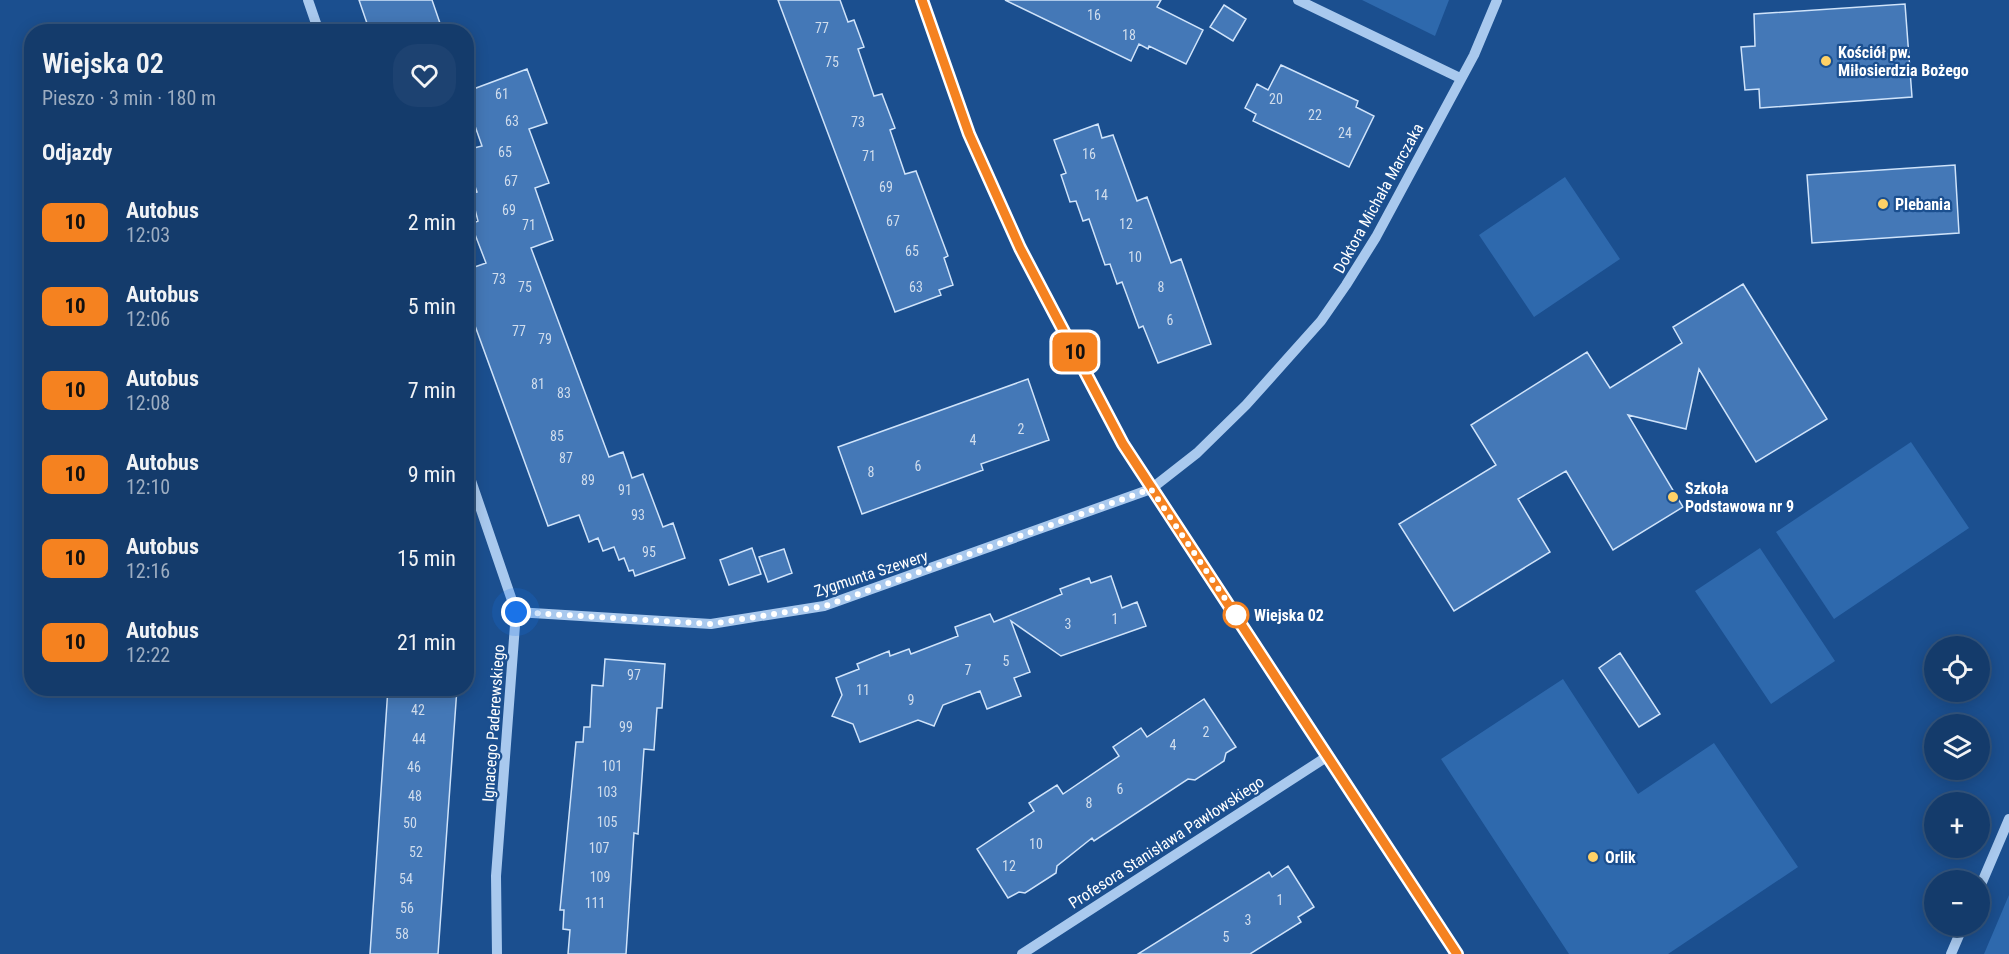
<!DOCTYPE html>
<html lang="pl">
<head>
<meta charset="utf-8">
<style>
  body { margin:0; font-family:"Roboto Condensed",sans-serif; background:#1d4271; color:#f1f3f6; height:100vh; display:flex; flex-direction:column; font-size:22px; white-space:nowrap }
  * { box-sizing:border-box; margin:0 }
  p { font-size:20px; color:#9dadc1 }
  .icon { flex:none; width:33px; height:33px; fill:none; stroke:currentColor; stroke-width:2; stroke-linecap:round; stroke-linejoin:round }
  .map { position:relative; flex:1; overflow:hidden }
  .panel { position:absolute; left:24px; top:24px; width:450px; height:672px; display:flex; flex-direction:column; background:#143b6b; border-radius:24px; box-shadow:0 3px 15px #0003,0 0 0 2px #33557e }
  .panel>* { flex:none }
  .badge { padding:0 12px; border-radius:9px; font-size:21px; line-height:39px }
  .buttons { position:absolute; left:1924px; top:636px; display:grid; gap:12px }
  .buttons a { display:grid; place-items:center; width:66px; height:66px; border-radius:50%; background:#143b6b; box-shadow:0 3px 15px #0003,0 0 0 2px #33557e; font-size:30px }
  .you { position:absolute; width:30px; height:30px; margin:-15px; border:4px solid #fff; border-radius:50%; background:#1a73e8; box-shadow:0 0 0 9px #1a73e833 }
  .map>.badge { position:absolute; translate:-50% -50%; box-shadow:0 0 0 3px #fff }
  h2 { padding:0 18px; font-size:22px; line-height:54px }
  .round { display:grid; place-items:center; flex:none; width:63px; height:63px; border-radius:24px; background:#1d4271 }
  .head { display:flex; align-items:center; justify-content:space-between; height:102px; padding:0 18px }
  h1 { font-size:28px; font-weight:600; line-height:45px }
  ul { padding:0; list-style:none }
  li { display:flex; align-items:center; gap:18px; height:84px; padding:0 18px }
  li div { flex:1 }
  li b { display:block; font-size:22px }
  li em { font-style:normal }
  li .badge { min-width:66px; font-weight:700; text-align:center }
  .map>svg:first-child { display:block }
  .green { fill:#2e69ad }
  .building { fill:#4478b7; stroke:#cfe3fa; stroke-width:1.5 }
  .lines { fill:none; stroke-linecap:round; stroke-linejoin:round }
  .minor { stroke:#a9c9ee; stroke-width:10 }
  .line-casing { stroke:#fff; stroke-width:14 }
  .line { stroke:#f58220; stroke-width:9 }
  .walk { stroke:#fff; stroke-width:6; stroke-dasharray:0 10.8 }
  .poi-dot { fill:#ffd166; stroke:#1b4f8f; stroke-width:2 }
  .stop-dot { fill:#fff; stroke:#f58220; stroke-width:3 }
  .labels { text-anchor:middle; stroke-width:4.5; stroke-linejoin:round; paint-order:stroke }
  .number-label { font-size:14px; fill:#d0dded }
  .poi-label { font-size:16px; font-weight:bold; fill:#fff; stroke:#1b4f8f; text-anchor:start }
  .street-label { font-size:16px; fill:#fff; stroke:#1b4f8f }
  .stop-label { font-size:16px; font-weight:bold; fill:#fff; stroke:#1b4f8f; text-anchor:start }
</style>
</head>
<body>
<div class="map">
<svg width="2009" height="954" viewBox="0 0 2009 954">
  <rect width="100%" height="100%" fill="#1b4f8f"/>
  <!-- green -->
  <path class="green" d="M1362 0H1449L1435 36Z
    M1565 177 1620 259 1534 317 1479 235Z
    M1911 442 1969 528 1834 619 1776 532Z
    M1760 548 1835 661 1771 704 1695 591Z
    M1563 679 1638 794 1714 743 1798 867 1668 954H1569L1441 759Z
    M2009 895V954H1984Z"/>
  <!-- building -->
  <path class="building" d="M359 0H432L443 32H370Z
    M778 0H840L848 22 854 20 864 47 858 49 874 96 882 94 895 128 890 130 905 174 916 171 948 256 944 258 953 285 939 290 941 295 895 312Z
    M1005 0H1161L1157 7 1203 30 1186 64 1149 46 1148 49 1139 44 1131 61Z
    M1905 4 1912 97 1760 108 1759 89 1745 90 1741 47 1755 46 1754 14Z
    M1224 5 1246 19 1233 41 1210 27Z
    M1281 65 1358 101 1356 107 1374 116 1349 167 1253 121 1256 114 1245 108 1257 84 1268 90Z
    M527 69 547 123 529 129 549 183 535 188 553 240 531 248 609 457 623 452 632 478 643 474 663 527 673 523 685 558 635 576 633 570 629 571 624 558 619 560 614 547 603 551 598 538 589 542 579 515 548 526 466 301V270L486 263 471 224 478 221 471 194 477 192 468 166 475 163 470 149 482 146 468 106 473 104 468 91Z
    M1098 124 1102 138 1113 135 1137 201 1147 197 1171 263 1181 259 1211 344 1158 363 1143 326 1139 328 1122 282 1117 284 1110 264 1105 265 1089 219 1083 221 1076 201 1070 202 1061 175 1066 173 1054 140Z
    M1955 165 1959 233 1812 243 1807 175Z
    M1743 284 1827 419 1756 462 1699 369 1686 429 1628 415 1683 507 1613 550 1566 471 1518 499 1550 552 1454 611 1399 524 1496 465 1471 425 1587 352 1610 388 1682 343 1673 327Z
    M1028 379 1049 440 981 464 983 470 862 514 838 447Z
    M752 548 761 574 729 585 720 560Z
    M784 549 792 573 768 582 759 557Z
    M1111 576 1122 608 1137 602 1146 626 1061 656 1011 621 1030 672 1014 678 1021 696 987 709 980 691 943 705 934 726 918 720 860 742 853 724 832 716 842 695 836 678 859 669 857 664 889 651 890 656 909 649 911 654 958 636 955 627 990 614 994 622 1062 594 1060 589 1089 578 1091 583Z
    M1620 653 1660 714 1639 727 1599 668Z
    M605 659 665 664 662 708H657L654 750 644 749 638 834 634 833 626 954H568L570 930 563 929 564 910H560L576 742H583L584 727H590L592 685 603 686Z
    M388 688H457L438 954H370Z
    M1204 699 1236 747 1226 753 1224 761 1195 780 1188 779 1094 841 1092 838 1057 866 1056 873 1025 893 1019 892 1008 898 977 849 1034 811 1029 803 1057 785 1063 794 1119 756 1113 747 1141 728 1147 737Z
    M1288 866 1314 907 1298 917 1301 922 1250 954H1138L1269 872 1272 877Z"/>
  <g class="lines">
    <!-- minor -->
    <path class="minor" d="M308 0 319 32
      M922 0 969 134 1021 248 1123 444 1457 954
      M1298 0 1460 78
      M466 466 516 612 496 876 497 954
      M516 612 711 624 824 606 1151 489 1197 453 1246 405 1321 321 1346 285 1376 237 1474 55 1497 0
      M1980 887 2009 819
      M1022 954 1328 756
      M1951 954 1963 926"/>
  </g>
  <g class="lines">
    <!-- line casing -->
    <g class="line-casing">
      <path id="line" d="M922 0 969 134 1020 248 1123 444 1457 954"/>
    </g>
    <!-- line -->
    <use href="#line" class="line"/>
    <!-- walk -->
    <path class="walk" d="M516 612 711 624 825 606 1151 489 1236 615"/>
  </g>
  <!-- markers -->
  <g class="poi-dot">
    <circle cx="1826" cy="61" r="6"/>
    <circle cx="1883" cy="204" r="6"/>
    <circle cx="1673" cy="497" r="6"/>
    <circle cx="1593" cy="857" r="6"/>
  </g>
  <circle class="stop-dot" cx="1236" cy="615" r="12"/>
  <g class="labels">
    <!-- number labels -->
    <g class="number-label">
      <text x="1094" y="20">16</text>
      <text x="822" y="33">77</text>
      <text x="1129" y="40">18</text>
      <text x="832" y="67">75</text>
      <text x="502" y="99">61</text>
      <text x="1276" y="104">20</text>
      <text x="1315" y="120">22</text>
      <text x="512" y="126">63</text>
      <text x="858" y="127">73</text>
      <text x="1345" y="138">24</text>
      <text x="505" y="157">65</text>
      <text x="1089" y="159">16</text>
      <text x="869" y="161">71</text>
      <text x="511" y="186">67</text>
      <text x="886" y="192">69</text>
      <text x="1101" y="200">14</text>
      <text x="509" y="215">69</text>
      <text x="893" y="226">67</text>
      <text x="1126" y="229">12</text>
      <text x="529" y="230">71</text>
      <text x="912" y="256">65</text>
      <text x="1135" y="262">10</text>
      <text x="499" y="284">73</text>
      <text x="525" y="292">75</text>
      <text x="916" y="292">63</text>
      <text x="1161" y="292">8</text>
      <text x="1170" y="325">6</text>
      <text x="519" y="336">77</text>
      <text x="545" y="344">79</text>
      <text x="538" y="389">81</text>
      <text x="564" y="398">83</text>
      <text x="1021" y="434">2</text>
      <text x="557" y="441">85</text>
      <text x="973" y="445">4</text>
      <text x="566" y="463">87</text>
      <text x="918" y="471">6</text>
      <text x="871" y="477">8</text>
      <text x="588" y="485">89</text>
      <text x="625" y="495">91</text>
      <text x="638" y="520">93</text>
      <text x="649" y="557">95</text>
      <text x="1115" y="624">1</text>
      <text x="1068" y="629">3</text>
      <text x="1006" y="666">5</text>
      <text x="968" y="675">7</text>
      <text x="634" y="680">97</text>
      <text x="863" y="695">11</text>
      <text x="911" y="705">9</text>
      <text x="418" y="715">42</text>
      <text x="626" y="732">99</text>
      <text x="1206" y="737">2</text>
      <text x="419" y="744">44</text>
      <text x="1173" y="750">4</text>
      <text x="612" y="771">101</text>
      <text x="414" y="772">46</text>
      <text x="1120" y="794">6</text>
      <text x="607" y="797">103</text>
      <text x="415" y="801">48</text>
      <text x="1089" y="808">8</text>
      <text x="607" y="827">105</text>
      <text x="410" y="828">50</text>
      <text x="1036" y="849">10</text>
      <text x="599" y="853">107</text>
      <text x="416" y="857">52</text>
      <text x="1009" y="871">12</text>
      <text x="600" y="882">109</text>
      <text x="406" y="884">54</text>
      <text x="1280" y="905">1</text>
      <text x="595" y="908">111</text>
      <text x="407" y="913">56</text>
      <text x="1248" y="925">3</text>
      <text x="402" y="939">58</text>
      <text x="1226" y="942">5</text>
    </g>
    <!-- poi labels -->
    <g class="poi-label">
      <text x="1838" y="58">Kościół pw.<tspan x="1838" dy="18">Miłosierdzia Bożego</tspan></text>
      <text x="1895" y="210">Plebania</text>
      <text x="1685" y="494">Szkoła<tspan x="1685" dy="18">Podstawowa nr 9</tspan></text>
      <text x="1605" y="863">Orlik</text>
    </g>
    <!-- street labels -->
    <g class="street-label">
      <text transform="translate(1378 198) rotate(-61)" y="6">Doktora Michała Marczaka</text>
      <text transform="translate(871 573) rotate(-18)" y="6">Zygmunta Szewery</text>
      <text transform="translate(493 723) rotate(-86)" y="6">Ignacego Paderewskiego</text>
      <text transform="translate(1166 842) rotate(-33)" y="6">Profesora Stanisława Pawłowskiego</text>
    </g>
    <!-- stop labels -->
    <g class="stop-label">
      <text x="1254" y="621">Wiejska 02</text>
    </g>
  </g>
</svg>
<div class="buttons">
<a><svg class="icon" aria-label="locate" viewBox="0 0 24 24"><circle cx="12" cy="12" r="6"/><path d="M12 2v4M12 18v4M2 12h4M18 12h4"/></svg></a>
<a><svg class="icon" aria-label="layers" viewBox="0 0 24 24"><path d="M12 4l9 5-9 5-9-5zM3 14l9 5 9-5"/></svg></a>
<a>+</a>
<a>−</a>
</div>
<div class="you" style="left:516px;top:612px"></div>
<b class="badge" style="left:1075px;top:352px;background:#f58220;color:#111">10</b>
<section class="panel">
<div class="head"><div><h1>Wiejska 02</h1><p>Pieszo · 3 min · 180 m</p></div><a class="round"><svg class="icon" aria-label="heart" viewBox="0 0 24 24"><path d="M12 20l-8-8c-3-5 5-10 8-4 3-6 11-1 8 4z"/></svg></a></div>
<h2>Odjazdy</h2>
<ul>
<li><span class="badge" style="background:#f58220;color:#111">10</span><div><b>Autobus</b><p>12:03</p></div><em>2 min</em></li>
<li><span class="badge" style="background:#f58220;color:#111">10</span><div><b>Autobus</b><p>12:06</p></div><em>5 min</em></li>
<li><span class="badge" style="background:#f58220;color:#111">10</span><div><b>Autobus</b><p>12:08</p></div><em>7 min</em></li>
<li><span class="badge" style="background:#f58220;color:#111">10</span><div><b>Autobus</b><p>12:10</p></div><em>9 min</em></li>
<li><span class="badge" style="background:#f58220;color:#111">10</span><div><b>Autobus</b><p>12:16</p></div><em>15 min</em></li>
<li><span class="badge" style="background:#f58220;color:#111">10</span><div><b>Autobus</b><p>12:22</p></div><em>21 min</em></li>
</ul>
</section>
</div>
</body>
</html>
